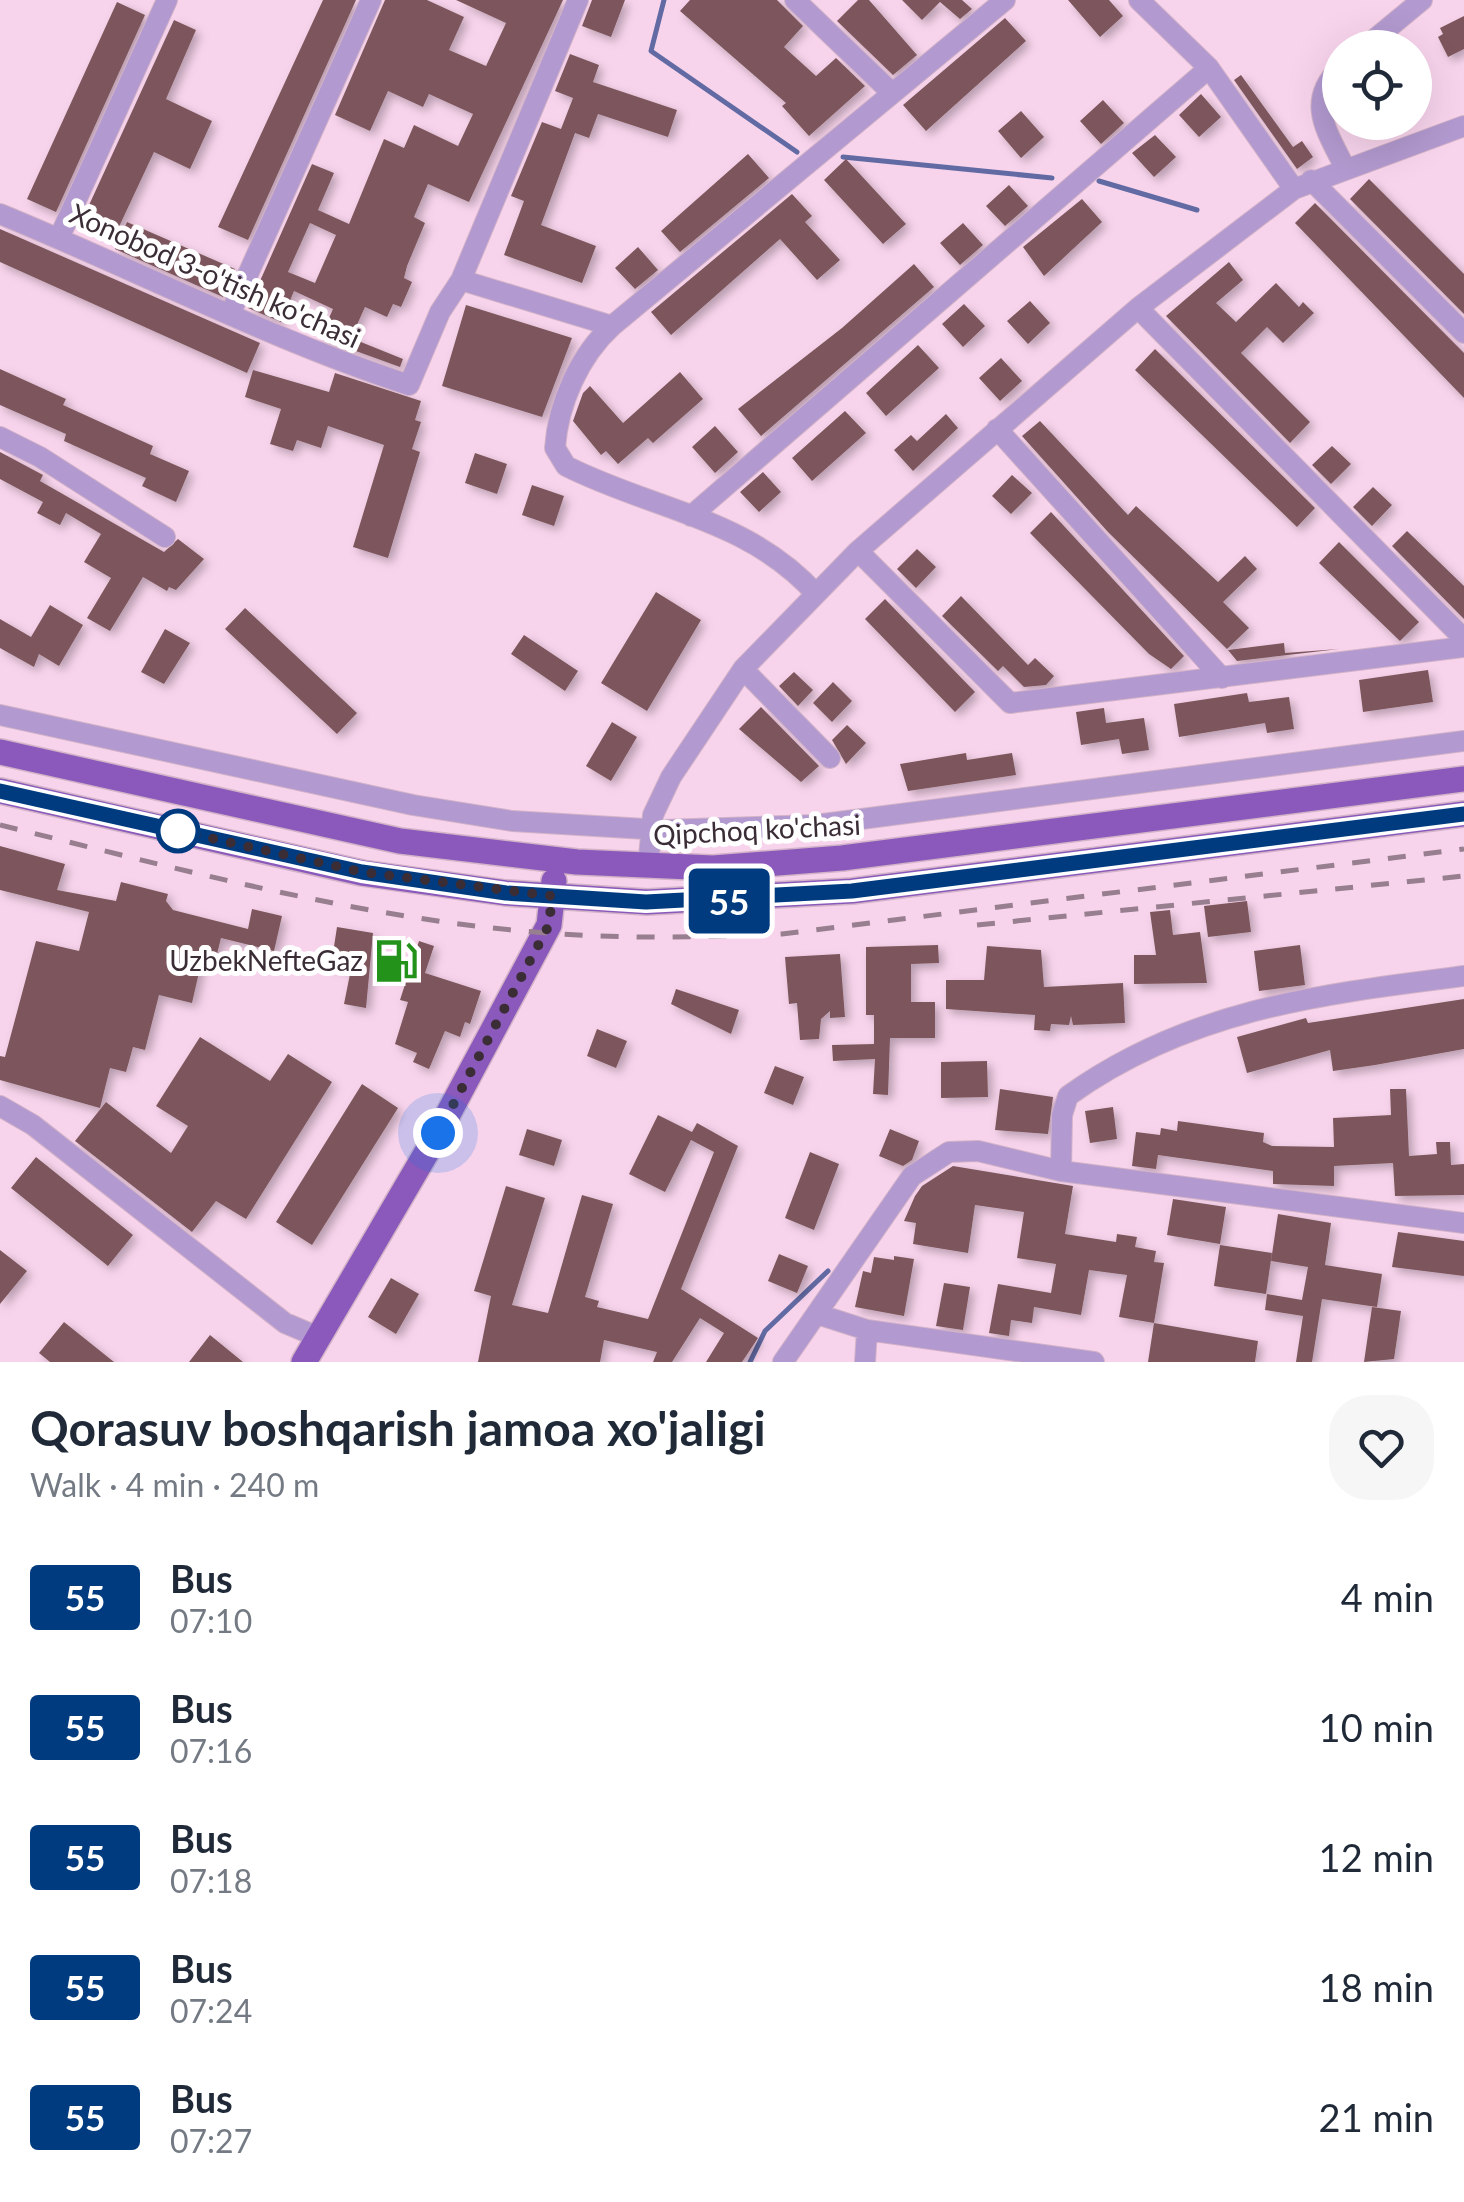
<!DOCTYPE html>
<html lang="en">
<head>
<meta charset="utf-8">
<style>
  body { margin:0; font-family:Lato,sans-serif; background:#f6f6f7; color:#1f2937; height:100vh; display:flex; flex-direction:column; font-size:38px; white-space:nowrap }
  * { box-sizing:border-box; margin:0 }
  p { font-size:32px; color:#747a83 }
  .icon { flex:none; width:55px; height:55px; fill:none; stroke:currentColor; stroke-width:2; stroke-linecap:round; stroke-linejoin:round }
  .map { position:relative; height:1362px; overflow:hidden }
  .panel { display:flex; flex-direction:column; background:#fff; flex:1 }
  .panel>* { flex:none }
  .badge { padding:0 20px; border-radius:8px; font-size:35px; line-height:65px }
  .controls { position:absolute; left:1322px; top:30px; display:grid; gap:20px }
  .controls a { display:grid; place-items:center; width:110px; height:110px; border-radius:50%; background:#fff; box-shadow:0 10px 40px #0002; font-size:50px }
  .you { position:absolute; width:50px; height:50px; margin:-25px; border:8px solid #fff; border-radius:50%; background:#1a73e8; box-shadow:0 0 0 15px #1a73e833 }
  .map>.badge { position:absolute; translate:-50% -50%; box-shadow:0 0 0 5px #fff }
  .round { display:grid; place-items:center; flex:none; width:105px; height:105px; border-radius:40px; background:#f6f6f7 }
  .headline { display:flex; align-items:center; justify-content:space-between; height:170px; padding:0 30px }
  h1 { font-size:48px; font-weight:700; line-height:75px }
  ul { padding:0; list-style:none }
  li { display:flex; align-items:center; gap:30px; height:130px; padding:0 30px }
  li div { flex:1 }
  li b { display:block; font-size:38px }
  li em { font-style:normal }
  li .badge { min-width:110px; font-weight:700; text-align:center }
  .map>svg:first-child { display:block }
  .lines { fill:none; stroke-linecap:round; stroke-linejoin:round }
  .stream { stroke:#626aa3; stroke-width:5 }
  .building { fill:#7c575b; fill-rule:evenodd; filter:url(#shadow) }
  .minor-casing { stroke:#d2b3c8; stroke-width:22 }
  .major-casing { stroke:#d2b3c8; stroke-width:28 }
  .minor { stroke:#b299cf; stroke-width:20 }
  .major { stroke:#8b59bb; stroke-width:25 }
  .rail { stroke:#987f8f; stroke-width:5; stroke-dasharray:18 18; stroke-linecap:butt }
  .line-casing { stroke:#fff; stroke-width:22 }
  .line { stroke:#003b80; stroke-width:15 }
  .walk { stroke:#3b2d36; stroke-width:10; stroke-dasharray:0 18 }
  .stop-dot { fill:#fff; stroke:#003b80; stroke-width:5 }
  .labels { text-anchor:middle; stroke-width:10; stroke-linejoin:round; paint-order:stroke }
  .street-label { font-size:28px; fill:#3b2d36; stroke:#fff }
  .poi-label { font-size:28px; fill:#3b2d36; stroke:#fff; text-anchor:end }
</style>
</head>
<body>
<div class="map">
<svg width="1464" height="1362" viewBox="0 0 1464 1362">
  <defs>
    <filter id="shadow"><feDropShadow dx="4.5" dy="4.5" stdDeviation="5" flood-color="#0004"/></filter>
  </defs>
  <rect width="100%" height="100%" fill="#f8d4ec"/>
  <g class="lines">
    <!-- stream -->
    <path class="stream" d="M664 0 651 51 797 152
      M843 157 1052 178
      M1099 181 1197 210
      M750 1362 765 1331 828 1271"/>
  </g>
  <!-- building -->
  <path class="building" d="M323 0H356L248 240 218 227Z
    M385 0H427L464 17 449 50 486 66 506 23 456 0H563L469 202 428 184 414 217 425 223 407 266 404 278 412 282 401 307 393 304 387 317 365 307 351 338 403 359 400 367 320 338 333 309 294 291 281 322 248 308 312 164 334 173 318 210 349 224 384 139 404 148 414 125 458 146 473 114 429 94 423 107 388 91 370 131 335 115ZM310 223 336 235 315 283 288 272Z
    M592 0H625L611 37 582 26Z
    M690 0H777L803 26 784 47 816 76 836 58 865 86 809 136 782 106 786 103 680 11Z
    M858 0H869L917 55 893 75 837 21Z
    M902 0H962L972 9 960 19 940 2 922 20Z
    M1068 0H1109L1123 16 1100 37Z
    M117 2 145 15 56 212 27 199Z
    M1464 16V49L1448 57 1438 37 1443 34 1440 28Z
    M1005 18 1026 41 926 131 903 105Z
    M174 20 196 30 166 99 212 121 190 169 154 152 117 231 84 216Z
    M570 54 599 65 593 82 677 110 668 137 598 114 589 138 575 133 541 225 596 246 582 283 504 255 524 201 511 196 542 122 561 129 573 98 555 91Z
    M1241 75 1293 147 1302 141 1313 157 1297 169 1234 80Z
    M1201 94 1221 117 1199 137 1179 115Z
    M1103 100 1124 123 1101 144 1080 121Z
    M1021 111 1044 137 1021 158 998 131Z
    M1155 135 1176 157 1154 177 1132 153Z
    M748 154 769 178 680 252 661 231Z
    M846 159 906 224 883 244 824 180Z
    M1369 179 1464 274V314L1350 199Z
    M1009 185 1028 206 1005 226 986 206Z
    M792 194 812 216 805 222 840 260 817 280 780 239 671 335 651 312Z
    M1082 199 1102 222 1044 276 1023 247Z
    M1315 203 1464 353V398L1295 223Z
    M127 222 235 269 223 297 115 249Z
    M963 223 983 245 960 265 940 243Z
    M0 229 260 343 247 373 0 262Z
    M638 247 658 270 635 289 615 268Z
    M1229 262 1243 280 1216 303 1236 322 1276 283 1299 307 1303 302 1314 313 1283 343 1267 327 1241 353 1310 422 1290 443 1166 316Z
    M914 264 934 287 761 436 738 409 842 328Z
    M1030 301 1050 323 1028 344 1007 321Z
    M964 304 985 326 963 347 942 324Z
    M466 305 572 338 542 417 442 386Z
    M918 345 939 368 886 416 866 393Z
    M1155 349 1315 508 1297 527 1135 370Z
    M1001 358 1022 381 1000 401 979 378Z
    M0 369 66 399 63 405 153 446 150 454 189 471 176 502 142 486 146 478 64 441 66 434 0 405Z
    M253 370 329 392 335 373 421 401 415 420 421 422 412 449 420 452 388 558 353 547 384 445 328 426 321 448 297 440 293 451 270 444 281 409 245 397Z
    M680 372 703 399 653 443 648 438 618 464 606 451 601 455 573 421 583 393 590 386 623 423Z
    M845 411 866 433 812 481 792 458Z
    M946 414 958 428 913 471 894 450 911 435 917 441Z
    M1040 421 1128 515 1136 506 1218 582 1245 556 1257 569 1223 602 1249 628 1227 649 1108 532 1022 436Z
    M715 426 738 452 715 473 692 447Z
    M1332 446 1351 464 1331 484 1312 465Z
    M0 452 43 475 40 481 164 552 178 539 204 559 176 590 169 587 167 591 143 577 110 631 87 618 111 578 84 562 101 534 66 513 60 525 37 513 43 502 0 479Z
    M475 453 507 464 497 494 465 483Z
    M763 472 781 492 759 512 740 492Z
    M1012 475 1032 493 1011 514 992 496Z
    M532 485 564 496 554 526 522 515Z
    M1373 487 1392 505 1372 526 1353 507Z
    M1051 512 1184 656 1171 669 1149 654 1030 533Z
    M1407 531 1464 586V619L1392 546Z
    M1339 542 1419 622 1400 641 1319 563Z
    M917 549 936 567 916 588 897 569Z
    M656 592 701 620 647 711 601 683Z
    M961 596 1028 665 1035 658 1054 676 1046 685 1024 687 1003 666 998 671 942 616Z
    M885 599 975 692 955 712 865 619Z
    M50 605 83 625 59 666 39 654 34 667 0 648V619L31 637Z
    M245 608 357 713 337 734 225 629Z
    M165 629 190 643 164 684 141 672Z
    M524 635 578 671 565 691 511 654Z
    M1284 643 1285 653 1339 649 1237 661 1228 650Z
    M1428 670 1433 702 1363 712 1359 680Z
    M794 672 813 690 798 706 779 686Z
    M833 682 852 701 832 722 813 703Z
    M1247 693 1249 702 1289 697 1294 729 1267 733 1265 723 1179 737 1174 704Z
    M761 707 819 766 801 782 739 729Z
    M1104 708 1106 723 1144 718 1149 750 1122 754 1119 739 1081 745 1076 712Z
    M612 722 637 737 611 781 586 766Z
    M847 725 866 743 846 764 832 740Z
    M966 753 967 760 1012 753 1016 775 908 791 900 764Z
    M0 846 65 864 57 890 116 901 121 882 168 894 166 901 173 910 248 929 252 909 282 916 274 951 221 938 215 962 202 959 192 1003 159 995 145 1050 133 1047 126 1072 110 1068 100 1108 0 1080V1056L5 1057 36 941 79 951 89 912 0 890Z
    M1247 901 1251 932 1208 937 1204 906Z
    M1170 910 1173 935 1200 932 1207 983 1134 984V955H1156L1150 912Z
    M337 927 373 933 366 1008 344 1004 351 969 331 966Z
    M419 941 434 946 425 973 481 991 470 1024 465 1022 460 1037 445 1031 429 1069 413 1062 417 1053 395 1044 408 1002 400 1000Z
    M938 945 939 963 911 964V1002H935V1038H890L888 1095 873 1094 875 1059 833 1061 832 1045 874 1044V1015H866V947Z
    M1300 945 1305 985 1259 991 1254 951Z
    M987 946 1041 950 1044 987 1123 983 1125 1023 1073 1025 1071 1016 1069 1025 1051 1024 1050 1031 1034 1030 1035 1015 946 1009V980H984Z
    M840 954 845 1017 830 1018V1011L821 1019 819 1039 800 1040 797 1003 789 1004 785 957Z
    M676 989 739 1010 731 1034 671 1004Z
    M1464 999V1049L1375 1065 1333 1071 1330 1050 1247 1073 1237 1037 1306 1018 1308 1023Z
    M597 1029 627 1041 616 1068 587 1056Z
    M200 1037 270 1081 288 1054 332 1082 246 1219 216 1201 192 1232 75 1141 106 1102 171 1153 188 1126 156 1106Z
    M987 1061 988 1097 941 1098V1062Z
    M775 1066 804 1077 793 1105 764 1093Z
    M362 1084 398 1108 312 1245 276 1222Z
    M1000 1089 1053 1097 1048 1134 995 1130Z
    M1390 1089H1406L1409 1156 1437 1154 1436 1142H1450L1451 1165 1464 1164V1195L1395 1196 1393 1163 1334 1166V1186L1273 1184V1171L1158 1155 1156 1169 1132 1166 1136 1132 1160 1135 1161 1128 1177 1131 1178 1121 1264 1133 1263 1142 1272 1146 1334 1147 1333 1118 1391 1115Z
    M1113 1107 1117 1139 1090 1143 1085 1111Z
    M658 1115 692 1132 697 1123 738 1146 681 1289 758 1338 742 1362H706L724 1333 700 1318 672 1362H653L657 1352 604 1340 600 1362H478L491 1296 474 1291 506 1186 545 1198 512 1305 548 1313 582 1195 613 1204 585 1297 599 1301 597 1307 648 1319 714 1152 691 1140 665 1192 629 1174Z
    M527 1129 562 1140 554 1166 519 1155Z
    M890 1129 919 1141 912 1160 903 1166 879 1156Z
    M810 1152 839 1164 814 1230 785 1218Z
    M36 1157 133 1235 108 1266 11 1188Z
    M953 1166 1073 1186 1065 1234 1116 1242 1117 1234 1137 1237 1135 1247 1156 1251 1154 1262 1164 1263 1154 1323 1119 1317 1127 1275 1089 1270 1081 1315 1034 1307 1032 1323 1011 1320 1009 1336 989 1333 998 1284 1051 1293 1056 1264 1017 1258 1024 1212 975 1205 968 1253 913 1244 916 1223 904 1221 915 1196 922 1186Z
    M1173 1199 1226 1207 1220 1244 1167 1235Z
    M1278 1214 1331 1223 1325 1265 1382 1274 1377 1307 1322 1299 1312 1362H1296L1303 1316 1265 1310 1267 1294 1302 1300 1308 1267 1271 1261Z
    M1398 1232 1464 1241V1276L1392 1267Z
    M1220 1245 1272 1253 1266 1294 1214 1286Z
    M0 1250 27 1271 0 1304Z
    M779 1254 808 1266 797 1293 768 1281Z
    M894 1256 914 1259 904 1316 855 1307 863 1271 871 1273 874 1257 894 1260Z
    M391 1278 419 1294 396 1334 368 1317Z
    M944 1283 970 1287 963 1330 936 1326Z
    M1372 1307 1401 1311 1394 1359 1364 1362Z
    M64 1322 114 1362H50L39 1353Z
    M1154 1323 1258 1341 1255 1362H1148Z
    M210 1335 243 1362H189Z"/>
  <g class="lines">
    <!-- minor casing -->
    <g class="minor-casing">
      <path id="minor" d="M795 0 892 93
        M1139 0 1209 68 1294 189
        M1364 48 1422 0
        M1340 68C1305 102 1327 131 1345 168
        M1311 180 1464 333
        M0 214C137 270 269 339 409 385L440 312 461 280 578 0
        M59 238 167 0
        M461 280 612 326
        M1138 308 1464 639
        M231 312 371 0
        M997 429 1222 678
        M0 437 40 457 165 537
        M691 516 1209 68
        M858 551 1010 703 1464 647
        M816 594C748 518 653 510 566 466L555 448C558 403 580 355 612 326L1005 0
        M743 669 830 758
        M0 715 413 805 512 821 662 830 815 825 1464 741
        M648 866 653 815 671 777 743 669 858 551 1138 308 1294 189 1464 126
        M0 1106 33 1125 285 1323 318 1337
        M1061 1171 1062 1115 1068 1096C1189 1009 1322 994 1464 976
        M817 1314 867 1330 1094 1362
        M783 1362 912 1176 949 1152 978 1151 1061 1171 1464 1223
        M865 1362 867 1330"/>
    </g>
    <!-- major casing -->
    <g class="major-casing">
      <path id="major" d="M0 752 400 841 577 862 713 868 842 858 1464 779
        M0 791 362 873 506 893 647 902 852 891 1464 814
        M304 1362 438 1133 549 925 554 881"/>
    </g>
    <!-- minor -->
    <use href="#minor" class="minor"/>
    <!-- major -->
    <use href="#major" class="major"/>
    <!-- rail -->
    <path class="rail" d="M0 825C184 870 372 922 561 934 634 939 709 937 782 934L1464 849
      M977 925 1464 876"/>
  </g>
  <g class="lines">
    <!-- line casing -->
    <g class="line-casing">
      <path id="line" d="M0 791 362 872 506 893 646 902 852 891 1464 814"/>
    </g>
    <!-- line -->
    <use href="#line" class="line"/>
    <!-- walk -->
    <path class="walk" d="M178 831 362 872 552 896 549 925 438 1133"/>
  </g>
  <!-- icons -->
  <defs>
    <g id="fuel-bare" transform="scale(3.45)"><path d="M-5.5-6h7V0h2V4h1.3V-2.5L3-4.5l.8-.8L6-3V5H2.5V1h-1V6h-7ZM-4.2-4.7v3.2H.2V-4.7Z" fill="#22921b" stroke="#fff" stroke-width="2.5" paint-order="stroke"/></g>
  </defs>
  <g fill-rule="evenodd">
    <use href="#fuel-bare" x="396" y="961"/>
  </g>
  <!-- markers -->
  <circle class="stop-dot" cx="178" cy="831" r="20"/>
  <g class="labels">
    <!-- street labels -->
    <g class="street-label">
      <text transform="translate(215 276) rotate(24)" y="10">Xonobod 3-o'tish ko'chasi</text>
      <text transform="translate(757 830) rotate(-3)" y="10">Qipchoq ko'chasi</text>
    </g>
    <!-- poi labels -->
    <g class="poi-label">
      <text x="363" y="971">UzbekNefteGaz</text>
    </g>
  </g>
</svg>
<div class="controls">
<a><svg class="icon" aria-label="locate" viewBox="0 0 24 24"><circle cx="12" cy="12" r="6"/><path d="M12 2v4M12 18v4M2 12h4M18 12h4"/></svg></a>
</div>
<div class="you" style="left:438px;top:1133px"></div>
<b class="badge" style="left:729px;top:901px;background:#003b80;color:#fff">55</b>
</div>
<section class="panel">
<div class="headline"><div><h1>Qorasuv boshqarish jamoa xo'jaligi</h1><p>Walk · 4 min · 240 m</p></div><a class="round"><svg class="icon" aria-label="heart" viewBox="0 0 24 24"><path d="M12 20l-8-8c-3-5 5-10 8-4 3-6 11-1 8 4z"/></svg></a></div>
<ul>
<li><span class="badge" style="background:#003b80;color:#fff">55</span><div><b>Bus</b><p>07:10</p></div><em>4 min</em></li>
<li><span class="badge" style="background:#003b80;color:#fff">55</span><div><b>Bus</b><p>07:16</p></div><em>10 min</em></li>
<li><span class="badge" style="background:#003b80;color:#fff">55</span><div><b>Bus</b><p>07:18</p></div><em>12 min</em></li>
<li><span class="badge" style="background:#003b80;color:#fff">55</span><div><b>Bus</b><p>07:24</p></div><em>18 min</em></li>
<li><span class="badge" style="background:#003b80;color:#fff">55</span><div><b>Bus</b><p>07:27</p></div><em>21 min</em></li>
</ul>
</section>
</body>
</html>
